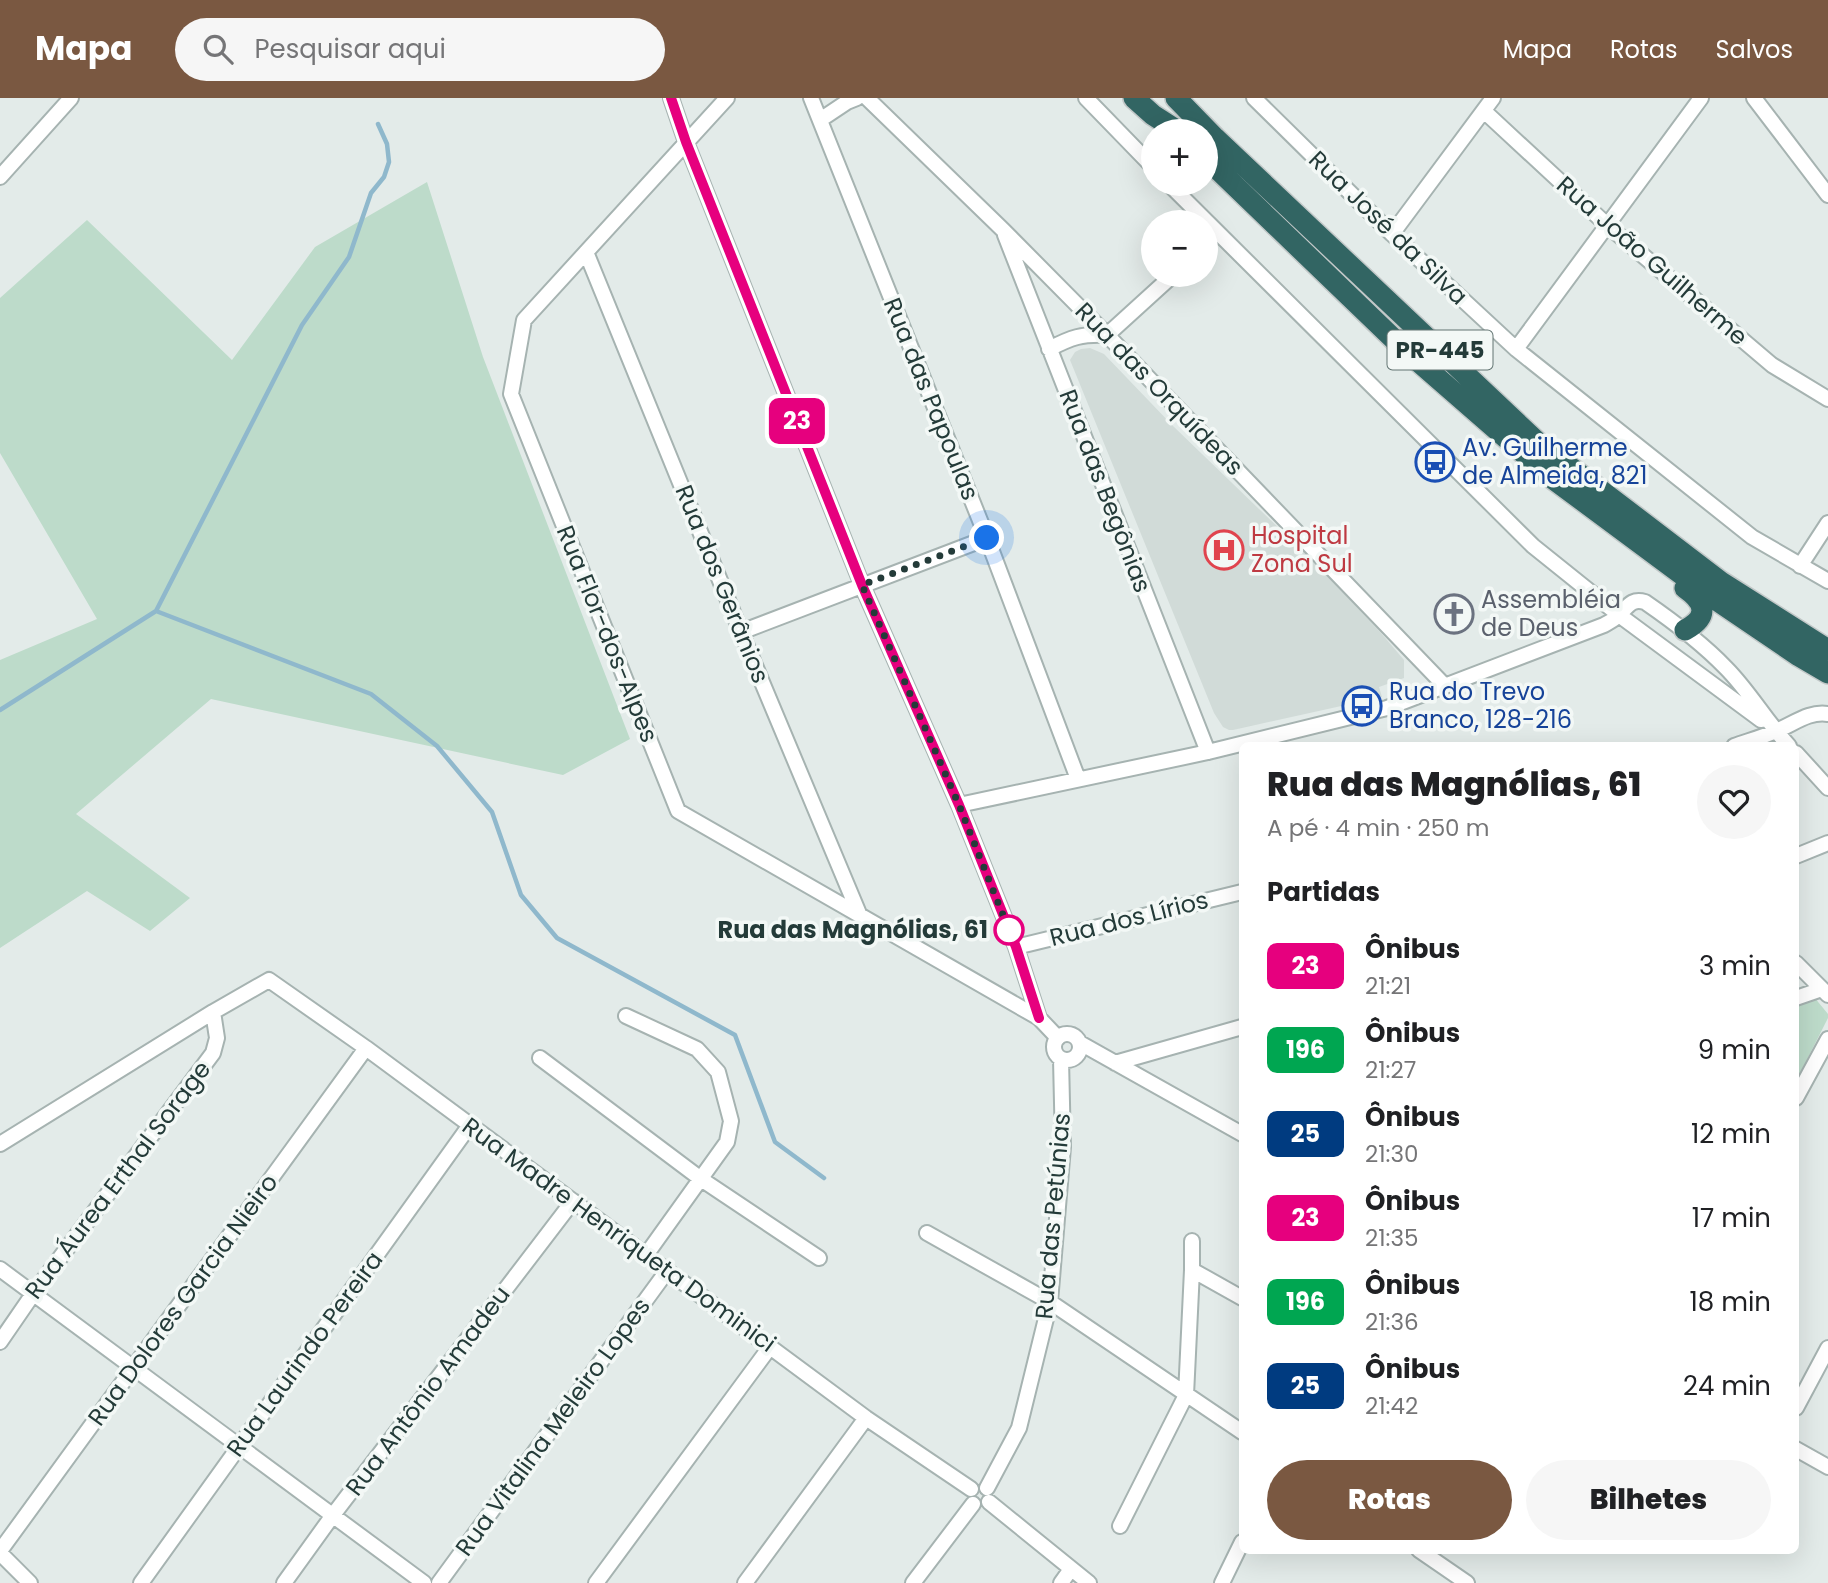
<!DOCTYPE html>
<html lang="pt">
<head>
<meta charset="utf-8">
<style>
  body { margin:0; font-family:Poppins,sans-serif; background:#f6f6f6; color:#202124; height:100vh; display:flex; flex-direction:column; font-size:26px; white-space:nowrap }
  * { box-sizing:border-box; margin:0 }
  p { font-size:23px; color:#757577 }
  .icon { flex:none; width:38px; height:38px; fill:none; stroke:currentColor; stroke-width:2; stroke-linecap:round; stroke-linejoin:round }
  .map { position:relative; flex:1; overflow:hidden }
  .drawer { position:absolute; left:1239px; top:644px; width:560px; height:812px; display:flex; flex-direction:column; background:#fff; border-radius:10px; box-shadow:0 7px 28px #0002 }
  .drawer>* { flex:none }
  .badge { padding:0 14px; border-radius:10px; font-size:24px; line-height:46px }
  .controls { position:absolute; left:1141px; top:21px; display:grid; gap:14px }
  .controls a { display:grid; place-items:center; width:77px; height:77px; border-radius:50%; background:#fff; box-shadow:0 7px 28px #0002; font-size:35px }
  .you { position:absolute; width:35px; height:35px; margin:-18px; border:5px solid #fff; border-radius:50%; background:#1a73e8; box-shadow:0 0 0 10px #1a73e833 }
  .map>.badge { position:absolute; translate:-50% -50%; box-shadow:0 0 0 4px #fff }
  h2 { padding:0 28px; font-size:26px; line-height:63px }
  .round { display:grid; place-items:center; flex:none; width:74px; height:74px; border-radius:37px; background:#f6f6f6 }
  .summary { display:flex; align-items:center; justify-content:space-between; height:119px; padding:0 28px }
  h1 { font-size:33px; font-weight:800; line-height:52px }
  .cta { display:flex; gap:14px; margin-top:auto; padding:14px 28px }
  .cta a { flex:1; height:80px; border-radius:42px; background:#7a5841; color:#fff; font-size:28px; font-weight:800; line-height:80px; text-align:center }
  .cta a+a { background:#f6f6f6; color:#202124 }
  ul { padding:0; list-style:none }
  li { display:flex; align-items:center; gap:21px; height:84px; padding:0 28px }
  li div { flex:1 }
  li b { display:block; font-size:26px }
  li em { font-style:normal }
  li .badge { min-width:77px; font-weight:700; text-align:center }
  header { display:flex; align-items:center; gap:42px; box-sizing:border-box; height:98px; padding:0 35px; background:#7a5841; color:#fff }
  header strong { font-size:33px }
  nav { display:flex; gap:38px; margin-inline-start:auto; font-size:24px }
  .search { width:490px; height:63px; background:#f6f6f6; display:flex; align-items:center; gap:18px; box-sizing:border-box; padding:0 24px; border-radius:38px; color:#757577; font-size:26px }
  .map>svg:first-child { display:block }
  .built { fill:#d1dbd8 }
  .green { fill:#bddbca }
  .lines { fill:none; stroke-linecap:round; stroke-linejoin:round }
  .stream { stroke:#8fb8cc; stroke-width:4.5 }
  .minor-casing { stroke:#a6b3b1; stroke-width:18 }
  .highway-casing { stroke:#c2c8c8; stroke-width:24 }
  .minor { stroke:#fff; stroke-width:14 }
  .highway { stroke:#326563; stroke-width:21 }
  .line-casing { stroke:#fff; stroke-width:16 }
  .line { stroke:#e6007e; stroke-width:10 }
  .walk { stroke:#243b39; stroke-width:7; stroke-dasharray:0 12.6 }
  .stop-dot { fill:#fff; stroke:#e6007e; stroke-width:3.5 }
  .labels { text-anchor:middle; stroke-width:7; stroke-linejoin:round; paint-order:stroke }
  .shield { fill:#f3f8f6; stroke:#627472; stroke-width:2 }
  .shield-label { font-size:23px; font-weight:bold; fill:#243b39 }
  .street-label { font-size:24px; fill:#243b39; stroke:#f3f8f6 }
  .transit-label { font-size:24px; fill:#164399; stroke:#f3f8f6; text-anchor:start }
  .health-label { font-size:24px; fill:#be3a42; stroke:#f3f8f6; text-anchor:start }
  .worship-label { font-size:24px; fill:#5b616d; stroke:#f3f8f6; text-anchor:start }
  .stop-label { font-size:24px; font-weight:bold; fill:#243b39; stroke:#f3f8f6; text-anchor:end }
</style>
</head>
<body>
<header>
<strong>Mapa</strong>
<div class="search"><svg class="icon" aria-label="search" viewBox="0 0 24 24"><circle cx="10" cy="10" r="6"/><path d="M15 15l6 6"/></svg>Pesquisar aqui</div>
<nav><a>Mapa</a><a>Rotas</a><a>Salvos</a></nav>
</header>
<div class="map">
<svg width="1828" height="1485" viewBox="0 0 1828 1485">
  <rect width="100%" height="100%" fill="#e3ebe9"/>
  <!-- built -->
  <path class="built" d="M1090 250 1104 256 1173 328 1316 466 1381 535 1404 562V580L1379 589 1382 599 1233 632H1229L1223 629 1214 615 1070 262 1075 254 1081 251Z"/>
  <!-- green -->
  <path class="green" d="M427 84 483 259 630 641 563 677 211 601 76 716 190 800 150 833 87 793 0 850V562L97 521 0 355V200L87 122 232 262 315 149Z
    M1814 899 1828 916V920L1796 983V906Z"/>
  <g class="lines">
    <!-- stream -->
    <path class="stream" d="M156 513 302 227 349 159 371 95 384 79 389 64 387 46 378 26
      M0 612 156 513 371 596 437 648 492 714 521 797 557 840 735 937 775 1044 824 1080"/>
    <!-- minor casing -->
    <g class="minor-casing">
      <path id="minor" d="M671 0 686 44 862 487 959 707 1016 849 1039 920
        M727 0 524 222 511 296 678 713 1039 920 1058 940
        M811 0 987 440 1078 681
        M867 0 1003 132 1107 237 1445 588
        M1086 0 1153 69
        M1254 0 1392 136 1516 251 1752 439 1828 483
        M1754 0 1828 97
        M1484 13 1607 127 1772 267 1828 301
        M820 22 847 4 857 0
        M0 79 71 0
        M1169 86 1533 448 1619 517 1761 622
        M1392 136 1493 0
        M1005 137 1208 654
        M586 154 741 534 860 818
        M1049 251C1072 239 1081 236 1107 237L1173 177
        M1516 251 1701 0
        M1800 468 1828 425
        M741 534 987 440
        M1734 648C1748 643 1763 639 1776 633 1794 626 1808 613 1828 616
        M1796 655 1828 690
        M959 707 1208 654 1387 610 1604 527C1609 524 1616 521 1620 516 1628 508 1632 500 1645 504 1674 524 1702 545 1726 570 1749 593 1766 623 1789 648
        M1796 758 1828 745
        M1016 849 1242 794
        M1796 865 1828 897
        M1796 900 1822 891
        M626 918 697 951 718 974 731 1023 727 1044 646 1157
        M1054 949a13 13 0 1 1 26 0a13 13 0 1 1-26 0Z
        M1080 945 1242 1036
        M540 960 701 1081 819 1160
        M1115 965 1242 929
        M1796 1000 1828 941
        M0 1046 213 914 269 882 366 950 866 1320 971 1391
        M927 1135 1050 1204 1242 1334
        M0 1171 424 1485
        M1192 1172 1242 1200
        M0 1244 33 1196 213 955 217 940 213 914
        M1796 1310 1828 1250
        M1796 1351 1828 1369
        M987 1390 1019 1330 1050 1204 1063 1049 1061 961
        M989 1404 1089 1485
        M1120 1428 1186 1297 1192 1172V1143
        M1419 1452 1467 1485
        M0 1453 366 950
        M0 1455 30 1485
        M141 1485 470 1027
        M284 1485 333 1417 573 1103
        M439 1485 667 1173
        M596 1485 770 1249
        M745 1485 866 1320
        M913 1485 973 1406
        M1061 1485 1071 1471
        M1222 1485 1242 1444"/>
    </g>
    <!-- highway casing -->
    <g class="highway-casing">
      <path id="highway" d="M1134 0 1153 17 1178 33
        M1176 0 1215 40 1536 343 1721 484 1828 552
        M1206 60 1403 250 1552 380 1715 501 1799 558 1828 575
        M1685 532C1709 519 1706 505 1685 490"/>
    </g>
    <!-- minor -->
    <use href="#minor" class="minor"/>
    <!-- highway -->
    <use href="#highway" class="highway"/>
  </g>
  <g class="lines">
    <!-- line casing -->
    <g class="line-casing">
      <path id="line" d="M671 0 686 44 862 487 959 707 1016 849 1039 920"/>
    </g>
    <!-- line -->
    <use href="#line" class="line"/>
    <!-- walk -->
    <path class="walk" d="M987 440 862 487 959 707 1009 832"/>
  </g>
  <!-- icons -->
  <defs>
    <g id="bus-ring" transform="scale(2.0125)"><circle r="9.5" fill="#f3f8f6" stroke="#1a4fb4" stroke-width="1.5"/><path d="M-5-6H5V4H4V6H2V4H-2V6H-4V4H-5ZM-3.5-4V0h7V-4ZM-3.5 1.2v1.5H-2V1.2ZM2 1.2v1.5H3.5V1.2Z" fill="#1a4fb4"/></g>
    <g id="hospital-ring" transform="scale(2.0125)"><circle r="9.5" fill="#f3f8f6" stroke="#e0444e" stroke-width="1.5"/><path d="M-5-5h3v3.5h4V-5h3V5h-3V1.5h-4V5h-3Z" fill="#e0444e"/></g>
    <g id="church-ring" transform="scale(2.0125)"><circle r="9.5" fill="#f3f8f6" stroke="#6b7280" stroke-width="1.5"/><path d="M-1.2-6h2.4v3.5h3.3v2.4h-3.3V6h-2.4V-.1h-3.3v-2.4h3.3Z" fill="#6b7280"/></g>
  </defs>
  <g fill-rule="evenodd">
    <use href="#bus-ring" x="1435" y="364"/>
    <use href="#hospital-ring" x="1224" y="452"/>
    <use href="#church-ring" x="1454" y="516"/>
    <use href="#bus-ring" x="1362" y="608"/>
  </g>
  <!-- markers -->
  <circle class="stop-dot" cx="1009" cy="832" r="14"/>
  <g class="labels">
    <!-- shield labels -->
    <rect class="shield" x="1387.5" y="232.5" width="105" height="39" rx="5"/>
    <g class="shield-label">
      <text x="1440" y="260">PR-445</text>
    </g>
    <!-- street labels -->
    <g class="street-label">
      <text transform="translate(1388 130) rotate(44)" y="8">Rua José da Silva</text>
      <text transform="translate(1652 163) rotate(41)" y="8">Rua João Guilherme</text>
      <text transform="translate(1159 291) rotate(46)" y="8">Rua das Orquídeas</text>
      <text transform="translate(931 301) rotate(68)" y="8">Rua das Papoulas</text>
      <text transform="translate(1105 393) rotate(69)" y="8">Rua das Begônias</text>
      <text transform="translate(722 486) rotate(68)" y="8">Rua dos Gerânios</text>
      <text transform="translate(607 536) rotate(68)" y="8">Rua Flor-dos-Alpes</text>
      <text transform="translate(1129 821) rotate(-14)" y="8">Rua dos Lírios</text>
      <text transform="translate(118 1082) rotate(-53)" y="8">Rua Áurea Erthal Sorage</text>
      <text transform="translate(1053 1118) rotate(-85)" y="8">Rua das Petúnias</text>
      <text transform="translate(619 1137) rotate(36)" y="8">Rua Madre Henriqueta Dominici</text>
      <text transform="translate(183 1202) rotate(-54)" y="8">Rua Dolores Garcia Nieiro</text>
      <text transform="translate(305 1256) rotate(-54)" y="8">Rua Laurindo Pereira</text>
      <text transform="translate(428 1293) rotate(-53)" y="8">Rua Antônio Amadeu</text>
      <text transform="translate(553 1329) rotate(-54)" y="8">Rua Vitalina Meleiro Lopes</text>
    </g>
    <!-- transit labels -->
    <g class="transit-label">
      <text x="1462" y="358">Av. Guilherme<tspan x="1462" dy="28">de Almeida, 821</tspan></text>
      <text x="1389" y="602">Rua do Trevo<tspan x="1389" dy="28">Branco, 128-216</tspan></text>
    </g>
    <!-- health labels -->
    <g class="health-label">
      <text x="1251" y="446">Hospital<tspan x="1251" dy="28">Zona Sul</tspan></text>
    </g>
    <!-- worship labels -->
    <g class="worship-label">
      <text x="1481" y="510">Assembléia<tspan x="1481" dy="28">de Deus</tspan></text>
    </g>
    <!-- stop labels -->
    <g class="stop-label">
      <text x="988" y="840">Rua das Magnólias, 61</text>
    </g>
  </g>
</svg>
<div class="controls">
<a>+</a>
<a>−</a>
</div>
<div class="you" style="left:987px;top:440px"></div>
<b class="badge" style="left:797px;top:323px;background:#e6007e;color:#fff">23</b>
<section class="drawer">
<div class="summary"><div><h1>Rua das Magnólias, 61</h1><p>A pé · 4 min · 250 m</p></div><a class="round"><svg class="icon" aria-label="heart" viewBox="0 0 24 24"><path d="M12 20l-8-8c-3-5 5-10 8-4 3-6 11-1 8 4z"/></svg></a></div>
<h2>Partidas</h2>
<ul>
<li><span class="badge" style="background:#e6007e;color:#fff">23</span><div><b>Ônibus</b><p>21:21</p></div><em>3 min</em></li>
<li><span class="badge" style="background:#00a651;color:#fff">196</span><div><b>Ônibus</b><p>21:27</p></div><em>9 min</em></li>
<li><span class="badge" style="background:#003b80;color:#fff">25</span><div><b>Ônibus</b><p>21:30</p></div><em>12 min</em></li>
<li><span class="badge" style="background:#e6007e;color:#fff">23</span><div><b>Ônibus</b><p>21:35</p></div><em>17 min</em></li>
<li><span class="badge" style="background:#00a651;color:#fff">196</span><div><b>Ônibus</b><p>21:36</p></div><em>18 min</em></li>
<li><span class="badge" style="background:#003b80;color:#fff">25</span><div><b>Ônibus</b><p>21:42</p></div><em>24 min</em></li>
</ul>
<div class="cta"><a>Rotas</a><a>Bilhetes</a></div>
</section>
</div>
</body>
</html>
